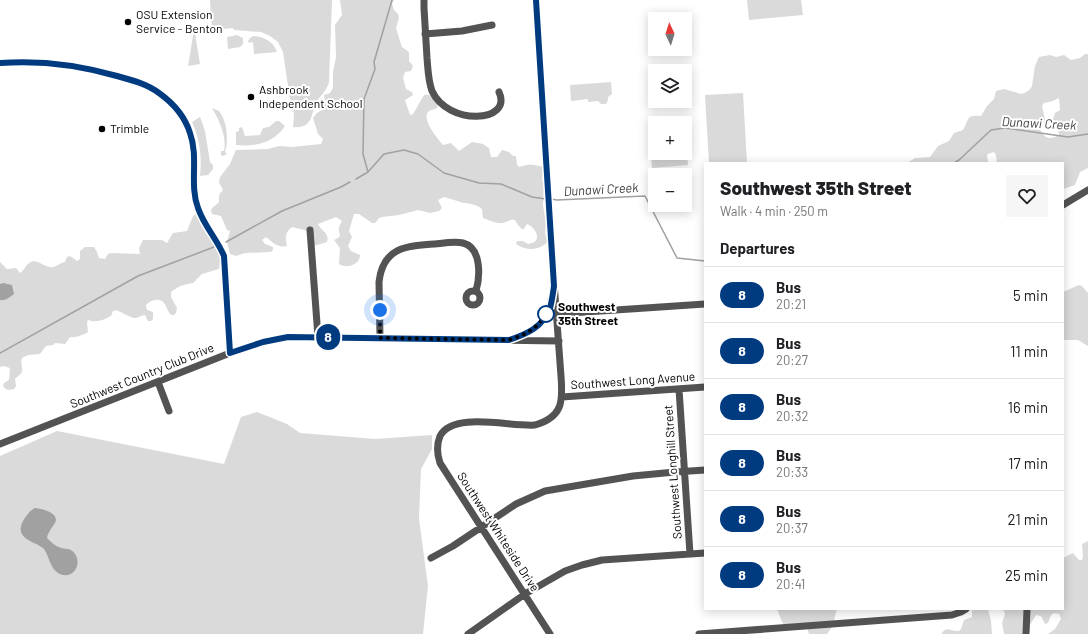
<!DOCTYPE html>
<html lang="en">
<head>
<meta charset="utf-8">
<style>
  body { margin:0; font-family:Barlow,sans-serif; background:#f6f6f6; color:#202124; height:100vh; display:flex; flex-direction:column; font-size:15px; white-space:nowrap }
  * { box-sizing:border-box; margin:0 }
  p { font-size:13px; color:#757577 }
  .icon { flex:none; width:22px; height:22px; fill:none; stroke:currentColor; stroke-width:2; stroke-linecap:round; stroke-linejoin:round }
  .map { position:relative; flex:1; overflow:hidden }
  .drawer { position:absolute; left:704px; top:162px; width:360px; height:448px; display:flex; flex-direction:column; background:#fff; border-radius:0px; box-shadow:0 2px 10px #0003 }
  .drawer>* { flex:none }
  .badge { padding:0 8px; border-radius:13px; font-size:14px; line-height:26px }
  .needle { width:26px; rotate:356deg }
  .tools { position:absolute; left:648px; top:12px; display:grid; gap:8px }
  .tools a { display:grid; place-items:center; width:44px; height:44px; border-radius:0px; background:#fff; box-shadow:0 2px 10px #0003; font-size:20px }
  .you { position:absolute; width:20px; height:20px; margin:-10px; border:3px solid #fff; border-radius:50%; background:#1a73e8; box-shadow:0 0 0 6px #1a73e833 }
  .map>.badge { position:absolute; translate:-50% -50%; box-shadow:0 0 0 2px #fff }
  h2 { padding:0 16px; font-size:15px; line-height:36px }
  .round { display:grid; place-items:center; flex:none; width:42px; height:42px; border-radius:0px; background:#f6f6f6 }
  .head { display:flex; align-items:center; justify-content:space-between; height:68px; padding:0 16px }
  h1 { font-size:19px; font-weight:800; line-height:30px }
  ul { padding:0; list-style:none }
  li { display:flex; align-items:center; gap:12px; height:56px; padding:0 16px; border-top:1px solid #e0e0e0 }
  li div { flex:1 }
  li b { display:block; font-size:15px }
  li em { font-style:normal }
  li .badge { min-width:44px; font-weight:700; text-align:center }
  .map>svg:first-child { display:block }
  .green { fill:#dadada; fill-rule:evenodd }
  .water { fill:#a1a1a1 }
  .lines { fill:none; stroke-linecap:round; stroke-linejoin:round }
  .stream { stroke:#a1a1a1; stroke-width:1.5 }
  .minor { stroke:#535353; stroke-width:7 }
  .line-casing { stroke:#fff; stroke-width:9 }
  .line { stroke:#003b80; stroke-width:6 }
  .walk { stroke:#000; stroke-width:4; stroke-dasharray:0 7.2 }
  .poi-dot { fill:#000; stroke:#fff; stroke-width:1.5 }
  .stop-dot { fill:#fff; stroke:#003b80; stroke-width:2 }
  .labels { text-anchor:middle; stroke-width:4; stroke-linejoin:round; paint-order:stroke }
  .poi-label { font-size:12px; fill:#000; stroke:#fff; text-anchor:start }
  .stop-label { font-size:12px; font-weight:bold; fill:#000; stroke:#fff; text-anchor:start }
  .street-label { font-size:12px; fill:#000; stroke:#fff }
  .water-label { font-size:13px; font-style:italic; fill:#424242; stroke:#fff }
</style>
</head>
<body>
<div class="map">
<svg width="1088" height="634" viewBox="0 0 1088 634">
  <rect width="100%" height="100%" fill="#fff"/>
  <!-- green -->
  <path class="green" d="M210 0H332L329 82C327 90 322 94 317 101 310 114 314 129 293 127L294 117 293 106H291L283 52 278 42 270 36 261 32 234 30 233 28 212 30Z
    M340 0H394L392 4 394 10 398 14 399 18 396 28 400 41 402 47 409 52V61L413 66 411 71 405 72 403 78 406 89 412 92 413 95 405 100 410 115 413 114 424 95C433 93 437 100 438 107 435 110 432 109 429 111 420 118 438 139 443 145L451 143 459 151 472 142 483 144 489 148 491 157H497L502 150 509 152 513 156H516L517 165 519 167C531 163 534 165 545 167V173L542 178 544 188 543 205 546 224 545 233 548 242C538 251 527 251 516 244L517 241H523L528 244C543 243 537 228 527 224L523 230 518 225 515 220C510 219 507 222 503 223 496 224 489 220 483 218L482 209C475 203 468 204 460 202 454 200 449 198 444 197L438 200 442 208 439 211 430 213 418 210 399 215 382 217 379 218 375 223H372L359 214H354L349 231 352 237 348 246 351 251 360 255C360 265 346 269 339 264L340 248 334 240C345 235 337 234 339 227 340 225 341 223 342 221L336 217 318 224C321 231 330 233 327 242L314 246 308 231 292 227C285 232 285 238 287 246 278 248 273 243 266 237L262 240 265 244 273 247V250L271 252 245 253 236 256 230 254 227 242 230 231 227 230 221 216 212 214 211 211 212 208 219 202C219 200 219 198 219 196 221 189 226 193 219 183L220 177 230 164 236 150 268 149 279 146 292 147 321 144 323 139 318 134 313 118 317 113 322 110 325 101 324 95 330 93 333 88V72L336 57 335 25 342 15Z
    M747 0H801L803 15 749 20Z
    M194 27 200 64 188 66 194 30Z
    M237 35 243 38V44L240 47 228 49 227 37Z
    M253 36C264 37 273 41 277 52L254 54 253 42 249 43 248 41 250 38Z
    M1085 54H1088V168L1080 172 1075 185 1063 189V163H997L996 155 994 152 988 154 987 156 988 162 987 163H907L915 158 930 157 938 146 949 141 954 133 963 130C970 119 965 115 981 116L987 106 994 99 996 91 1004 89 1021 94C1026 93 1030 90 1032 86L1035 66 1039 57 1050 55 1056 57 1064 55 1071 60 1080 58ZM1059 98 1060 110 1055 113 1052 122 1058 129 1059 135C1051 140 1044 139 1040 129L1045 120 1042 106 1044 103 1053 101Z
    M611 82 612 94 608 97V100L606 104H601L598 101 588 102V99L571 101 570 85Z
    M743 93 747 163H709L705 95Z
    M212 108 219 111C227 120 229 141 225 152L227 154 223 156 221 155V151H224C227 137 219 120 212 108Z
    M200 117 205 131 210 162 213 165V169L208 175 200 176C202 157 200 140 192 122Z
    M685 119V123H655V153H685V124L688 165 652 168 648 122Z
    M276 121H279L285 126C274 143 255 147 236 145V132L239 131V128L242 127 245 136 260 135 263 128 269 127Z
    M196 214 198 215 221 252 219 269 202 274 193 283C183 285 180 285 171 292V297L177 308 176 313 174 315H171C165 308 166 298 155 300 151 301 149 302 146 305L147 310 153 312V319L151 321H148L145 315C141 315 139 318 135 318 131 318 120 311 116 310L113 311 111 316C104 320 96 323 88 320L87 323 88 332C83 335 76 338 70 337L65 344 55 343 53 345 46 346 40 354 28 355 22 358C20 363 23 368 22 372 21 374 17 377 15 379L16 386 14 389C10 390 6 391 3 386L4 383 9 380 10 368 4 366 0 367V262L7 269 16 268 20 273C24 271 25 266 29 263 36 258 42 266 50 267 56 268 59 263 65 262L67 257 70 256 77 261 80 259V251L85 247H94L97 252 99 258 105 259 108 254 111 253 140 254 139 248 143 240H162L167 243 173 233 187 231 193 216Z
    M1079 285 1082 286 1088 293V346L1078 340H1063V292Z
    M257 412 287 424 300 433 375 439 432 435V449L421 469 419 519 428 586 423 634H0V456L57 431 224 464 241 417Z
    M1088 541V634H1048L1055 629 1061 619 1059 614 1054 613 1051 615 1048 623 1045 624 1041 616 1036 615 1030 625 1028 634H1004L1002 623 1005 614 1003 609H1063V558L1073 553 1079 560H1082L1083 557 1082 544Z
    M777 609H837L832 627 827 634H809L807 628 785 626 782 622Z
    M972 609H988L991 621 992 634H941C948 625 950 632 959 631L961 629 964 620 972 617Z"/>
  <!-- water -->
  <path class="water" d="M3 283 12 285 14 294C10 297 6 301 0 300V284Z
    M35 508C43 509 60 513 55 523 52 528 48 532 47 538 50 541 55 546 59 547 65 550 71 547 75 554 83 566 71 581 58 573 50 568 49 556 44 549 38 542 13 540 23 521 26 516 30 510 35 508Z"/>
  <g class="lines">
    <!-- stream -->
    <path class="stream" d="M392 0 374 62 375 69 364 99 363 154 368 172 384 154 404 150 418 154 444 173 479 183 501 184 532 197 546 199
      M954 163 959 160 991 130 1005 128 1068 137 1088 134
      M356 179 368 172
      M551 199 557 200 645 196 677 258 705 261
      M226 242 282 211 341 187 350 182
      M0 353 138 276 214 247"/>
    <!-- minor -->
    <path class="minor" d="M424 0V8C425 25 426 41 427 58 428 69 428 80 432 91 448 126 513 123 499 92
      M536 0 552 255 561 376C563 401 563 417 535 425 511 427 453 411 440 436 436 446 437 454 440 463L550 634
      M425 34 462 31 492 25
      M0 63C40 60 79 65 117 76 132 80 147 84 159 93 174 103 185 117 190 133 199 158 189 184 198 208 204 226 217 239 224 256L230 353
      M1063 205 1088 190
      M310 230 318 337
      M466 298a7 7 0 1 1 14 0a7 7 0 1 1-14 0Z
      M556 314 705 304
      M380 338 379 282C383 247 406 246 435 244 444 243 455 241 463 243 482 248 480 277 476 291
      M514 339C537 331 548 320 552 296
      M158 382 169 411
      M679 389 690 554
      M562 397 705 387
      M0 444 230 353 262 342 288 337H318L559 341
      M431 558 453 546 516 504 545 491 633 476 675 472 705 470
      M468 634 525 594 565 571 582 565 602 560 705 553
      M699 634 952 615 961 612 966 609
      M1026 634 1027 609"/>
  </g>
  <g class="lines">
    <!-- line casing -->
    <g class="line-casing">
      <path id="line" d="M0 63C40 60 79 65 117 76 132 80 147 84 159 93 173 103 185 117 190 133 199 158 189 184 198 208 204 226 217 239 224 256L230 353 263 342 288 337 509 340C527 334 543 327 550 308 552 301 553 293 554 286L536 0"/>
    </g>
    <!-- line -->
    <use href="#line" class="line"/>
    <!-- walk -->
    <path class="walk" d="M380 310V338L509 340C526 334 536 330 546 314"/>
  </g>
  <!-- markers -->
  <g class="poi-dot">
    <circle cx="128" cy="22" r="4"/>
    <circle cx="251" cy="97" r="4"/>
    <circle cx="102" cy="129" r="4"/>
  </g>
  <circle class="stop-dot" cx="546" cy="314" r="8"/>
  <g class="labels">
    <!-- poi labels -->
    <g class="poi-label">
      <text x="136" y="19">OSU Extension<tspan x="136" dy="14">Service - Benton</tspan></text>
      <text x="259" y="94">Ashbrook<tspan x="259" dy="14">Independent School</tspan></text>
      <text x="110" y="133">Trimble</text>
    </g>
    <!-- stop labels -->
    <g class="stop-label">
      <text x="558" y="311">Southwest<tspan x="558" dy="14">35th Street</tspan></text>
    </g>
    <!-- street labels -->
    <g class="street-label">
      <text transform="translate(142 376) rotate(-22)" y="4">Southwest Country Club Drive</text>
      <text transform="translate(633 381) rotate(-4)" y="4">Southwest Long Avenue</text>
      <text transform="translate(673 472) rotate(-94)" y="4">Southwest Longhill Street</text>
      <text transform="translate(498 532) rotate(57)" y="4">Southwest Whiteside Drive</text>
    </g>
    <!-- water labels -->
    <g class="water-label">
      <text transform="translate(1039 123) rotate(3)" y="5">Dunawi Creek</text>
      <text transform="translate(601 189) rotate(-3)" y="5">Dunawi Creek</text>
    </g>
  </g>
</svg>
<div class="tools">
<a><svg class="needle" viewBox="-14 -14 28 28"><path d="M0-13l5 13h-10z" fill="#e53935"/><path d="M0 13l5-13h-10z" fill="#757577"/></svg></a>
<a><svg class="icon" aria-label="layers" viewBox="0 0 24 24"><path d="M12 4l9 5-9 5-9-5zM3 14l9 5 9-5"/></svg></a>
<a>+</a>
<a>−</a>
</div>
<div class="you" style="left:380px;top:310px"></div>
<b class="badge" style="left:328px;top:337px;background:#003b80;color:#fff">8</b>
<section class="drawer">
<div class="head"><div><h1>Southwest 35th Street</h1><p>Walk · 4 min · 250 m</p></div><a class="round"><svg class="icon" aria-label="heart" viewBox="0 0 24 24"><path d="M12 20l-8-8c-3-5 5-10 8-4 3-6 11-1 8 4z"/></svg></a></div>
<h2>Departures</h2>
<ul>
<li><span class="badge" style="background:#003b80;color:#fff">8</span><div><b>Bus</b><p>20:21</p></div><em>5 min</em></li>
<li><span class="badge" style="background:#003b80;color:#fff">8</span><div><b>Bus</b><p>20:27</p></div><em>11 min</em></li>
<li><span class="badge" style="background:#003b80;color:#fff">8</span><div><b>Bus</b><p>20:32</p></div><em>16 min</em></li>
<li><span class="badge" style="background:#003b80;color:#fff">8</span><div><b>Bus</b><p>20:33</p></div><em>17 min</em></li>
<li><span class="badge" style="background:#003b80;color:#fff">8</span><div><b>Bus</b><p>20:37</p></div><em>21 min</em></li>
<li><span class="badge" style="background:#003b80;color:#fff">8</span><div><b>Bus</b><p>20:41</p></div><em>25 min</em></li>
</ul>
</section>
</div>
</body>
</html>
